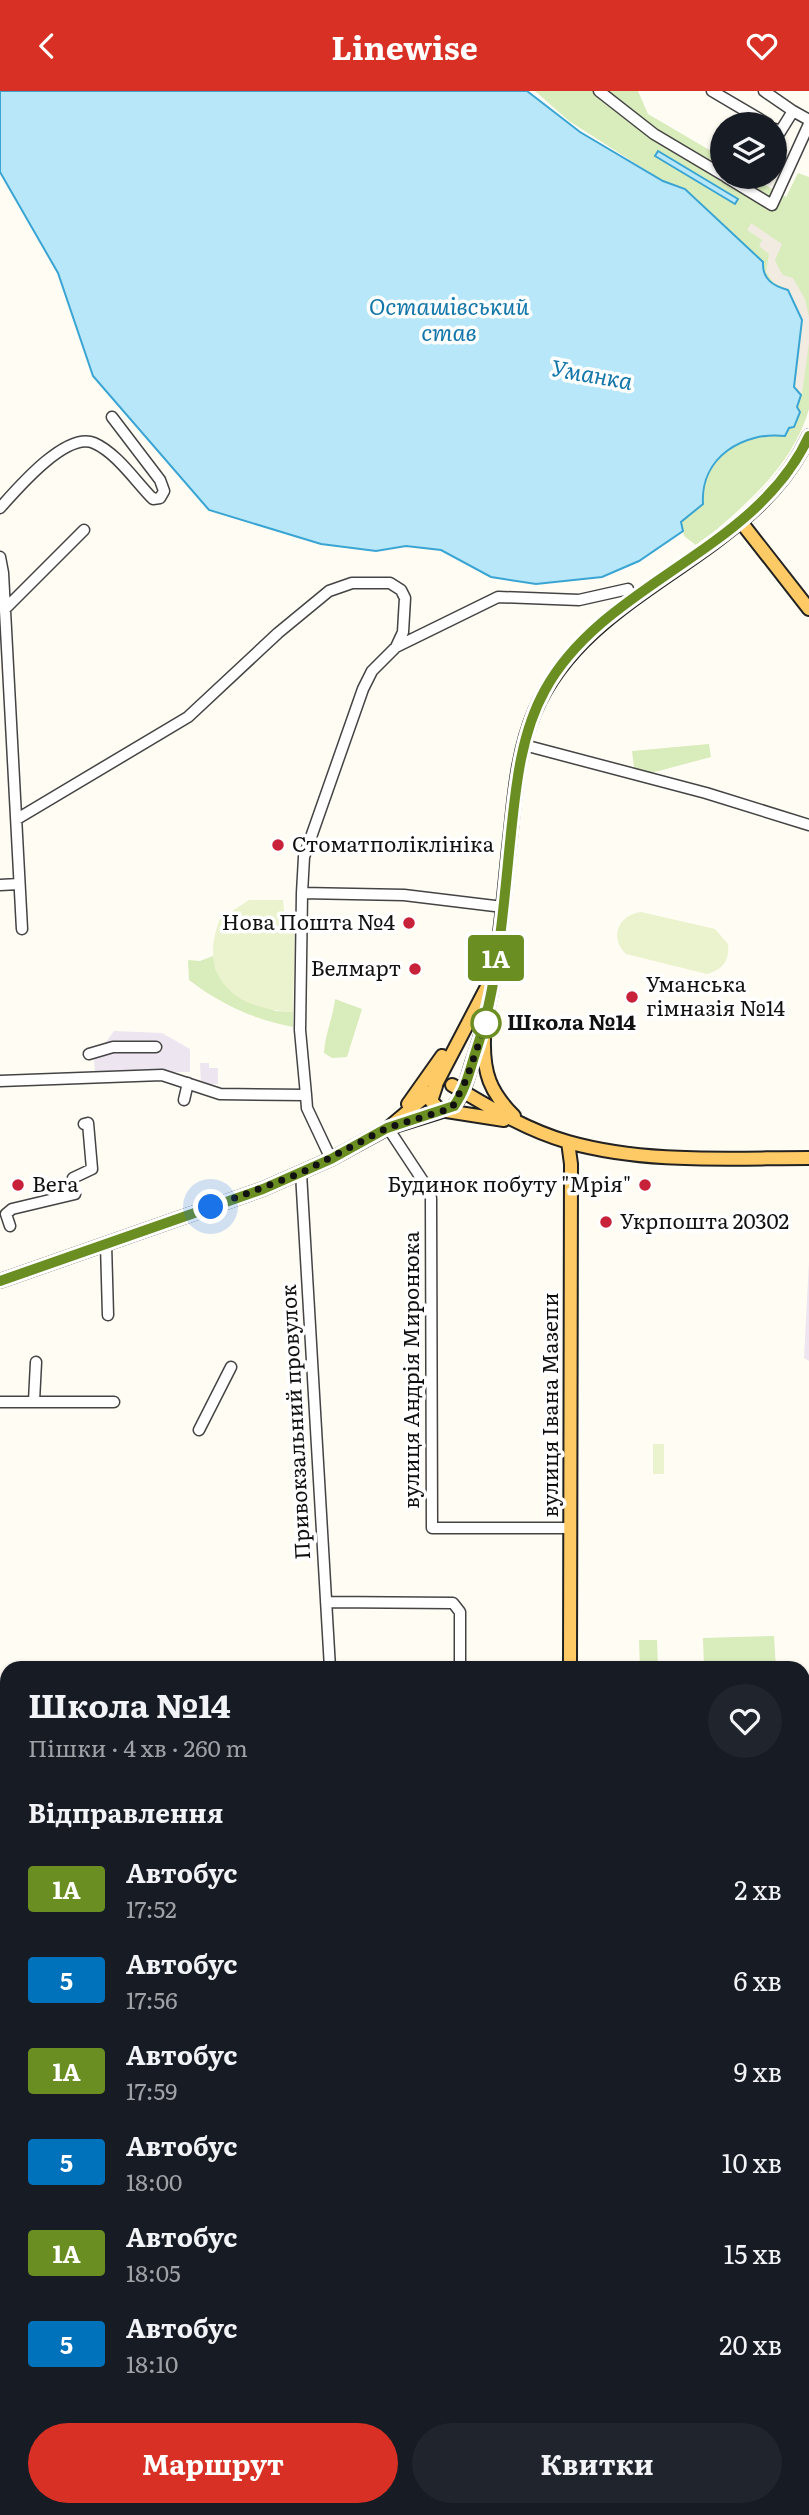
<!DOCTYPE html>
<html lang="uk">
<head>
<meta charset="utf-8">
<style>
  body { margin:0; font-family:Literata,serif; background:#20242c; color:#f1f3f6; height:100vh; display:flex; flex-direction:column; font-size:26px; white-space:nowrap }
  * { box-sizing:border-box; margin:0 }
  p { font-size:23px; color:#9ea1a6 }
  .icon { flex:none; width:38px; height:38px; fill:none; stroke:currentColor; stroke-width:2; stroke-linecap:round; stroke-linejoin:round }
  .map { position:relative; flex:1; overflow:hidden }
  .side { position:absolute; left:0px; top:1570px; width:810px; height:856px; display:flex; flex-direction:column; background:#171b24; border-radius:21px 21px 0 0; box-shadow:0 2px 5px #0004 }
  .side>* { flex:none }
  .badge { padding:0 14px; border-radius:5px; font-size:24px; line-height:46px }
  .controls { position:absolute; left:710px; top:21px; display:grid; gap:14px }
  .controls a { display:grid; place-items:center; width:77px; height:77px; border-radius:50%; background:#171b24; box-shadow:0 2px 5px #0004; font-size:35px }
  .you { position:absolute; width:35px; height:35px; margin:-18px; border:5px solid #fff; border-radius:50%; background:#1a73e8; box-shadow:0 0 0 10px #1a73e833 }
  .map>.badge { position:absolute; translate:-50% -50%; box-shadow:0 0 0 4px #fff }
  h2 { padding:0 28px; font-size:26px; line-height:63px }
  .round { display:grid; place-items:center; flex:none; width:74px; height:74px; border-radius:37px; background:#20242c }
  .head { display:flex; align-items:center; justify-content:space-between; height:119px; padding:0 28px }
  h1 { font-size:33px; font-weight:700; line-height:52px }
  .cta { display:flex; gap:14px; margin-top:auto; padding:14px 28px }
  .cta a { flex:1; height:80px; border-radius:42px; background:#d93025; color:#fff; font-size:28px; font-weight:700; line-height:80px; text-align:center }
  .cta a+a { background:#20242c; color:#f1f3f6 }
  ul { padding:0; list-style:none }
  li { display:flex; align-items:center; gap:21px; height:91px; padding:0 28px }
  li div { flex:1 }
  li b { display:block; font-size:26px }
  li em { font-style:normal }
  li .badge { min-width:77px; font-weight:700; text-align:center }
  header { display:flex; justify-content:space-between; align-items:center; height:91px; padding:0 28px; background:#d93025; color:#fff; font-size:32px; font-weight:700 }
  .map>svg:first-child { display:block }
  .industrial { fill:#ede5ef }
  .green { fill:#d9ecbb }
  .pitch { fill:#eaf3cd }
  .plaza { fill:#f1ebe1 }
  .water { fill:#b7e7f9; stroke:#3aa5d3; stroke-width:2 }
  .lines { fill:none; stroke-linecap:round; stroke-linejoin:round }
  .minor-casing { stroke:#444; stroke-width:13 }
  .major-casing { stroke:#222; stroke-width:16 }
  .minor { stroke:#fff; stroke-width:10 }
  .major { stroke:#fdca66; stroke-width:12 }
  .rail { stroke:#c8213a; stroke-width:2.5 }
  .line-casing { stroke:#fff; stroke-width:16 }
  .line { stroke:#6b8e23; stroke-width:10 }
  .walk { stroke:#111; stroke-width:7; stroke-dasharray:0 12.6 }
  .poi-dot { fill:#c8213a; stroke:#fff; stroke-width:2.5 }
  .stop-dot { fill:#fff; stroke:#6b8e23; stroke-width:3.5 }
  .labels { text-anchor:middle; stroke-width:7; stroke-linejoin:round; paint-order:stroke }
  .poi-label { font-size:21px; fill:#111; stroke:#fff; text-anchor:start }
  .stop-label { font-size:21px; font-weight:bold; fill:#111; stroke:#fff; text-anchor:start }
  .street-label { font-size:21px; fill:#111; stroke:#fff }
  .water-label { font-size:23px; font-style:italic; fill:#1377aa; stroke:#fff }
</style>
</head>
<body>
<header><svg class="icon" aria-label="back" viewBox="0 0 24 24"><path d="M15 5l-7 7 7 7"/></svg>Linewise<svg class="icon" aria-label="heart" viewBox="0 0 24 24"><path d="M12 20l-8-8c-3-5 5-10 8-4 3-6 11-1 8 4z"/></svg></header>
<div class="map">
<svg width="809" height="2424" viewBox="0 0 809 2424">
  <rect width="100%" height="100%" fill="#fffcf4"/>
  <!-- industrial -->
  <path class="industrial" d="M114 940 162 942 190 958V981L95 982 94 968Z
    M200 972H209V977H218V993L201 994Z
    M809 1171V1270L804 1267Z
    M0 1663 7 1669V1757L0 1751Z"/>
  <!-- green -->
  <path class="green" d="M535 0H638L648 23 723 67V86H752L786 106 798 82 809 86V318C792 377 743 416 697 455L684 445 681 431 703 413C700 367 744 340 785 345L789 337 794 336 800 321 797 316 801 304 794 296 802 229 797 213 768 190 756 165 685 98 663 90 569 30Z
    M709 653 711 666 651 682 634 677 632 660Z
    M213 865 216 880 275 920 293 921V936C253 928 222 914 189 889L188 869 200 870Z
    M335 908 362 918 347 966 332 967 324 962C325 943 333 927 335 908Z
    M774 1545 776 1577H704L703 1547Z
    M639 1549H657L658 1577H640Z
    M336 2419H415V2424H334Z"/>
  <!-- pitch -->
  <path class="pitch" d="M249 809H283L285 830 295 831 293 921C237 919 196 888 220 828Z
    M641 821 715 838 728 853C730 869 723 879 707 883L626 863C609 847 618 824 641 821Z
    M653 1353H664V1383H653Z"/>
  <!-- plaza -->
  <path class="plaza" d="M751 132 782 153 775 169 778 176 783 184 793 187 805 208 809 226V252L802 303 795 296 802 228 789 199 774 192 766 181 769 163 759 155 762 149 747 139Z"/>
  <!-- water -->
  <path class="water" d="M0 0H527L580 41 663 90 685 98 763 171C762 188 773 195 788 199L802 229 794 296 801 304 797 316 800 321 794 336 789 337 785 345C744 340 700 366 703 413L681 431 683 440 639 470 602 486 536 493 491 486 441 459 406 455 376 460 321 453 209 419 93 285 58 182 0 81Z
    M658 60 738 108 735 113 655 65Z"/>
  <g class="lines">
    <!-- minor casing -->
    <g class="minor-casing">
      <path id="minor" d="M599 0 654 43 723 84
        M712 0 768 33
        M764 0 793 20
        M775 38 780 41 793 20 809 29
        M726 86 772 114 809 33
        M0 417C17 398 66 340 94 352 117 362 136 391 153 408L160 407 164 400 160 389 112 326
        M0 466 3 482 22 838
        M5 518 84 439
        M396 556 498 506 579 509 628 498
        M524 654 706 702 809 734
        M17 728 188 626 278 542 329 500 352 492H390L401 499 405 507 403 541 396 556 372 580 363 598 304 766 302 802
        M0 794 19 793
        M89 963 113 956H156
        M0 990 162 984 220 1003 306 1004
        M184 1009 188 992
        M388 1037 423 1090 431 1107 432 1437H570
        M331 1068 307 1017 306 1004 300 939 302 802 404 804 503 816
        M301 1082 330 1577
        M73 1087 92 1078 88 1032 84 1033
        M10 1135 6 1123 12 1118 75 1103
        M106 1153 108 1224
        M34 1310 36 1271
        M0 1311H114
        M199 1339 231 1276
        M326 1511 453 1512 460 1521V1577
        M803 1642H809
        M803 1738 809 1737
        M0 1762 7 1769
        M803 1837 809 1836
        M0 1929 7 1926
        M803 1931H809
        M803 2017H809
        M803 2137H809
        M0 2170H7
        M803 2245H809
        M803 2295 809 2297
        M0 2362 7 2360
        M192 2424 195 2418"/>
    </g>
    <!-- major casing -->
    <g class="major-casing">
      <path id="major" d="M741 431 809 518
        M484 948C483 982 490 1001 514 1025
        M452 994C489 1016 526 1039 568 1051 646 1073 729 1067 809 1067
        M436 995 431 1010 440 1019 504 1029
        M408 1013 442 965
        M388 1037 452 1017C464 1005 468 984 473 969 499 896 502 816 511 739 515 699 519 657 535 620 589 495 753 468 809 345
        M568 1051 571 1073 570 1577
        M0 1190 263 1098 331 1068 388 1037 433 999 491 888
        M0 2072H7"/>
    </g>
    <!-- minor -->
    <use href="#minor" class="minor"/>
    <!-- major -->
    <use href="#major" class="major"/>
    <!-- rail -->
    <path class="rail" d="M0 1620 7 1626"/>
  </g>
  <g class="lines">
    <!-- line casing -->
    <g class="line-casing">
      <path id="line" d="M0 1190 263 1098 331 1068 387 1037 454 1015C464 1001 469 983 474 966 499 895 503 817 511 742 516 694 521 642 545 599 604 491 756 461 809 345"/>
    </g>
    <!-- line -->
    <use href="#line" class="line"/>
    <!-- walk -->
    <path class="walk" d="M211 1116 301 1082 387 1037 452 1017 466 989 486 932"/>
  </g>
  <!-- markers -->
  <g class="poi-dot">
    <circle cx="278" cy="754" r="7"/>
    <circle cx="409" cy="832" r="7"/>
    <circle cx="415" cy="878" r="7"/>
    <circle cx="632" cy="906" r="7"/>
    <circle cx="18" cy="1094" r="7"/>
    <circle cx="645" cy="1094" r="7"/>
    <circle cx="606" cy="1131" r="7"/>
  </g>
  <circle class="stop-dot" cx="486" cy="932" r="14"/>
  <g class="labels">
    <!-- poi labels -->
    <g class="poi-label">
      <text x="292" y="761">Стоматполіклініка</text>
      <text x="395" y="839" text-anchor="end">Нова Пошта №4</text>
      <text x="401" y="885" text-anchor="end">Велмарт</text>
      <text x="646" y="901">Уманська<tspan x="646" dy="24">гімназія №14</tspan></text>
      <text x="32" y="1101">Вега</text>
      <text x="631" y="1101" text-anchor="end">Будинок побуту "Мрія"</text>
      <text x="620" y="1138">Укрпошта 20302</text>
    </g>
    <!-- stop labels -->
    <g class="stop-label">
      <text x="507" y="939">Школа №14</text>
    </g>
    <!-- street labels -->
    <g class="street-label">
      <text transform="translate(412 1279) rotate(-90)" y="7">вулиця Андрія Миронюка</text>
      <text transform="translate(551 1314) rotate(-90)" y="7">вулиця Івана Мазепи</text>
      <text transform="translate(296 1331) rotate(-93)" y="7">Привокзальний провулок</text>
    </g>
    <!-- water labels -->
    <g class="water-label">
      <text x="449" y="224">Осташівський<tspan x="449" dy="26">став</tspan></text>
      <text transform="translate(592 284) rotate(10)" y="8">Уманка</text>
    </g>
  </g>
</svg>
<div class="controls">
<a><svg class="icon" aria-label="layers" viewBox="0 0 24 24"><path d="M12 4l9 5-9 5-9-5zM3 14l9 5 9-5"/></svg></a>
</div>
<div class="you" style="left:211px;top:1116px"></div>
<b class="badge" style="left:496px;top:867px;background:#6b8e23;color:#fff">1А</b>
<section class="side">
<div class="head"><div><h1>Школа №14</h1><p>Пішки · 4 хв · 260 m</p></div><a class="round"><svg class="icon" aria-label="heart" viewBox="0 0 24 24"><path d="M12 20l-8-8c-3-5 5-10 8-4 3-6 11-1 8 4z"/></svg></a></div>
<h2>Відправлення</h2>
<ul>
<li><span class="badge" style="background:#6b8e23;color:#fff">1А</span><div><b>Автобус</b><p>17:52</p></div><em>2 хв</em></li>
<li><span class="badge" style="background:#0072bc;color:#fff">5</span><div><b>Автобус</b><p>17:56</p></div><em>6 хв</em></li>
<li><span class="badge" style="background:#6b8e23;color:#fff">1А</span><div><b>Автобус</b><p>17:59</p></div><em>9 хв</em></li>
<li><span class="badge" style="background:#0072bc;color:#fff">5</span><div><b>Автобус</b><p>18:00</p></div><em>10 хв</em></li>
<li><span class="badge" style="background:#6b8e23;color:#fff">1А</span><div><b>Автобус</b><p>18:05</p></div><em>15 хв</em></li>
<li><span class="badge" style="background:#0072bc;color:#fff">5</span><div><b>Автобус</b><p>18:10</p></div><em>20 хв</em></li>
</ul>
<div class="cta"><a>Маршрут</a><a>Квитки</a></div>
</section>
</div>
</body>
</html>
